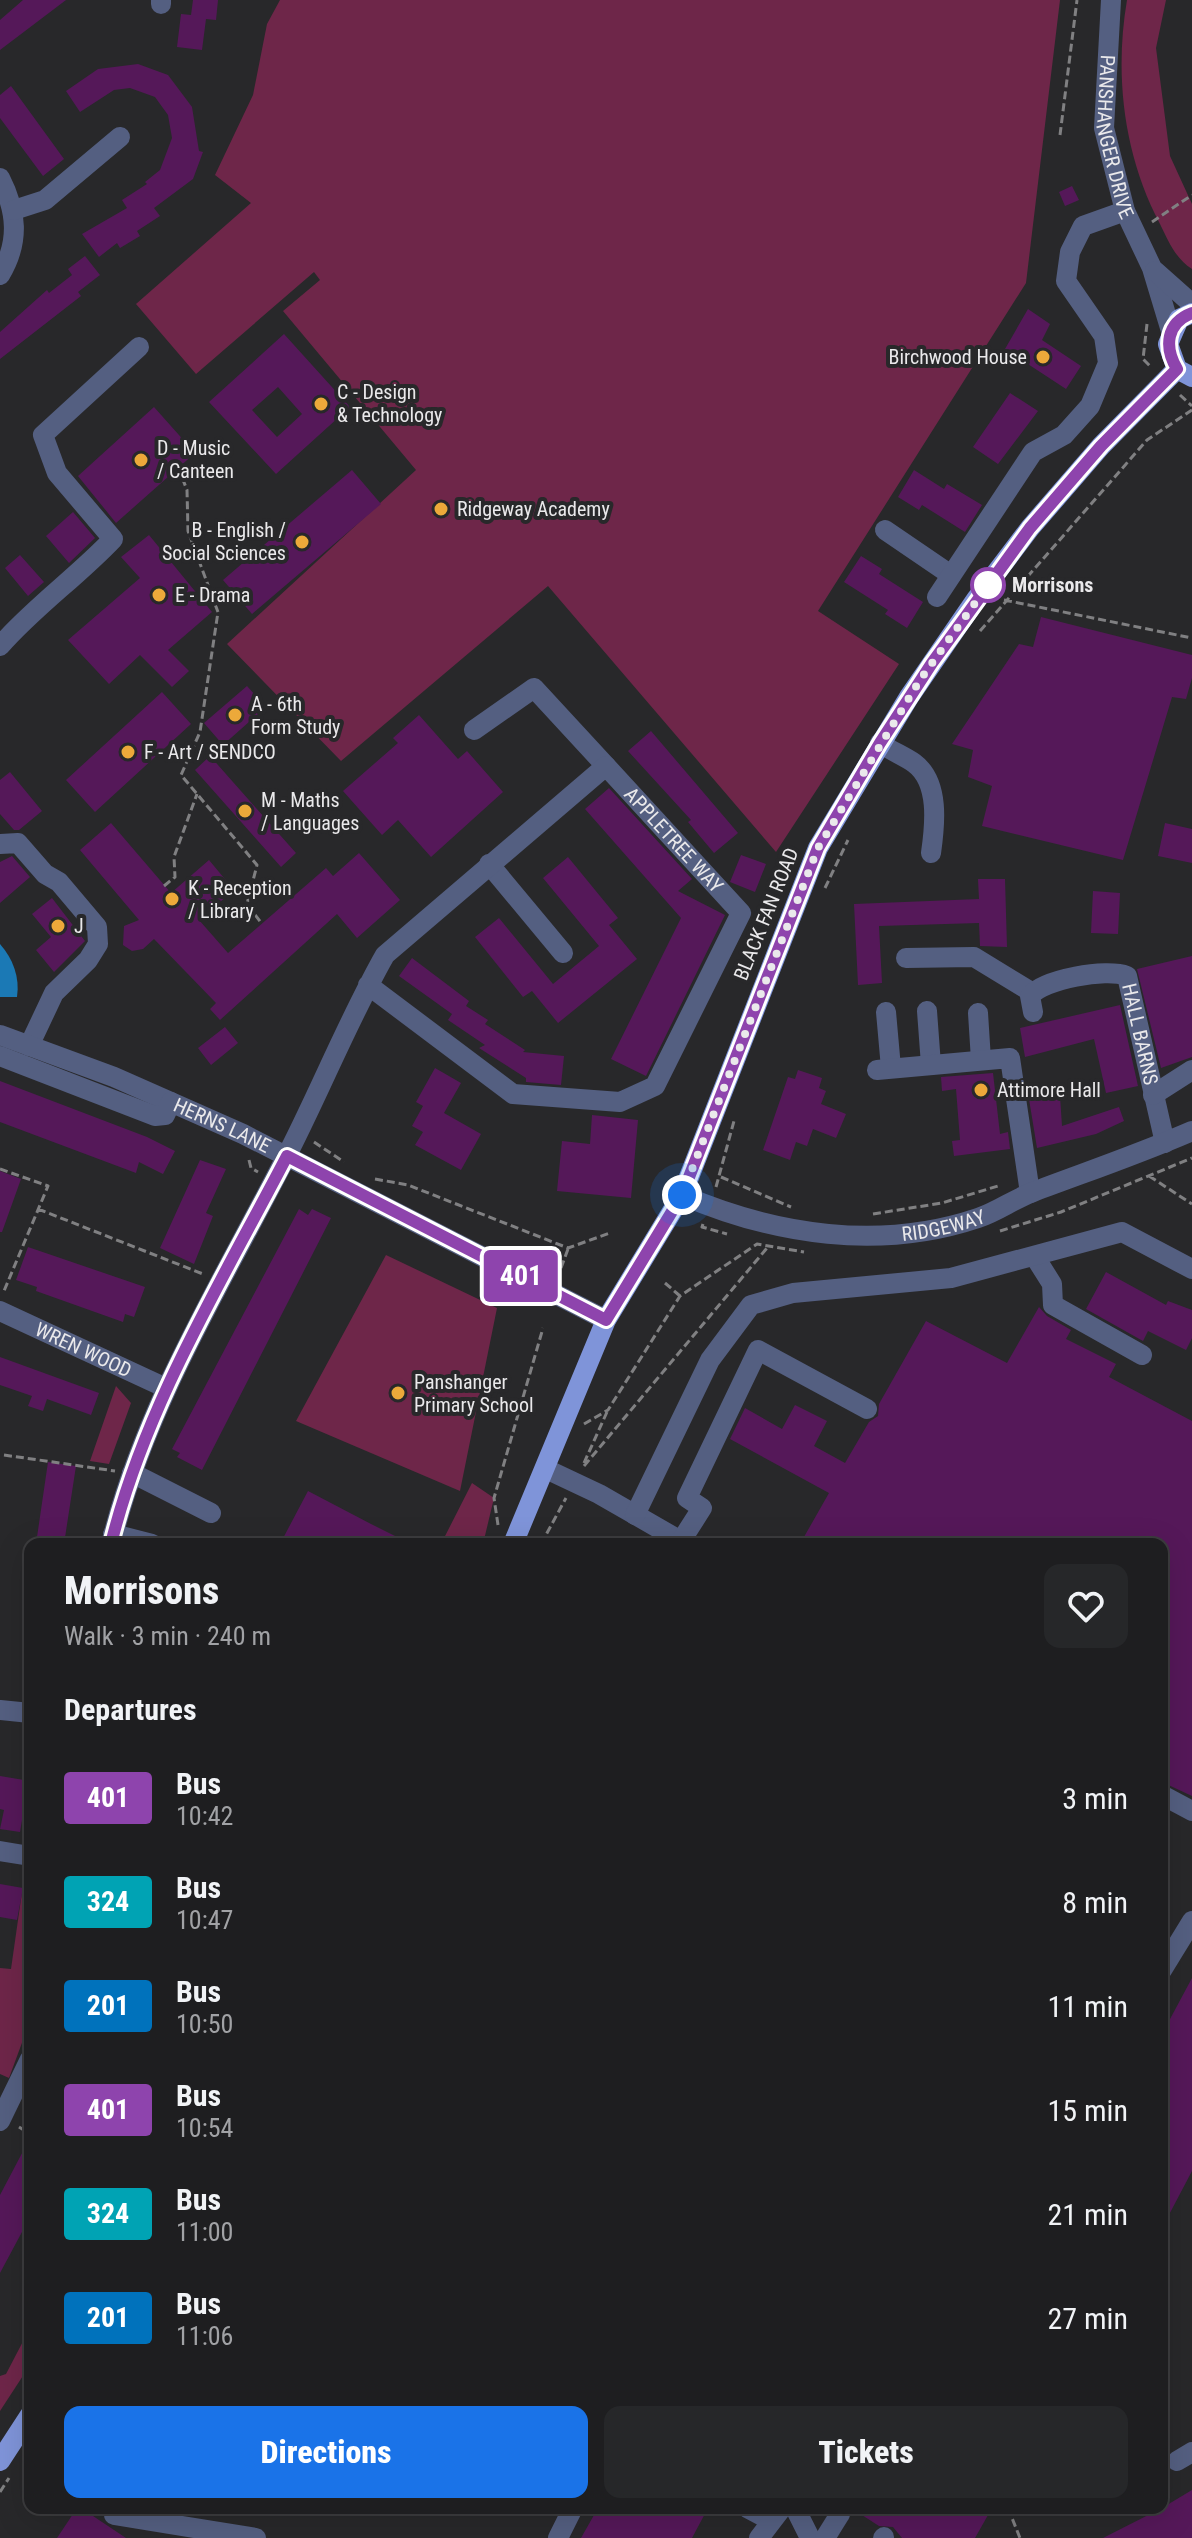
<!DOCTYPE html>
<html lang="en">
<head>
<meta charset="utf-8">
<style>
  body { margin:0; font-family:"Roboto Condensed",sans-serif; background:#262729; color:#f1f3f6; height:100vh; display:flex; flex-direction:column; font-size:30px; white-space:nowrap }
  * { box-sizing:border-box; margin:0 }
  p { font-size:26px; color:#a1a2a5 }
  .icon { flex:none; width:44px; height:44px; fill:none; stroke:currentColor; stroke-width:2; stroke-linecap:round; stroke-linejoin:round }
  .map { position:relative; flex:1; overflow:hidden }
  .sheet { position:absolute; left:24px; top:1538px; width:1144px; height:976px; display:flex; flex-direction:column; background:#1e1e20; border-radius:16px; box-shadow:0 8px 32px #0002,0 0 0 2px #3c3c3e }
  .sheet>* { flex:none }
  .badge { padding:0 16px; border-radius:6px; font-size:28px; line-height:52px }
  .you { position:absolute; width:40px; height:40px; margin:-20px; border:6px solid #fff; border-radius:50%; background:#1a73e8; box-shadow:0 0 0 12px #1a73e833 }
  .map>.badge { position:absolute; translate:-50% -50%; box-shadow:0 0 0 4px #fff }
  h2 { padding:0 40px; font-size:30px; line-height:72px }
  .round { display:grid; place-items:center; flex:none; width:84px; height:84px; border-radius:16px; background:#262729 }
  .summary { display:flex; align-items:center; justify-content:space-between; height:136px; padding:0 40px }
  h1 { font-size:38px; font-weight:800; line-height:60px }
  .button { display:flex; gap:16px; margin-top:auto; padding:16px 40px }
  .button a { flex:1; height:92px; border-radius:16px; background:#1a73e8; color:#fff; font-size:32px; font-weight:800; line-height:92px; text-align:center }
  .button a+a { background:#262729; color:#f1f3f6 }
  ul { padding:0; list-style:none }
  li { display:flex; align-items:center; gap:24px; height:104px; padding:0 40px }
  li div { flex:1 }
  li b { display:block; font-size:30px }
  li em { font-style:normal }
  li .badge { min-width:88px; font-weight:700; text-align:center }
  .map>svg:first-child { display:block }
  .green { fill:#6e2649 }
  .water { fill:#1b79b5 }
  .building { fill:#551859; fill-rule:evenodd }
  .lines { fill:none; stroke-linecap:round; stroke-linejoin:round }
  .path { stroke:#808082; stroke-width:3; stroke-dasharray:8 4; stroke-linecap:butt }
  .minor { stroke:#545f81; stroke-width:20 }
  .major { stroke:#7f94d9; stroke-width:20 }
  .line-casing { stroke:#fff; stroke-width:18 }
  .line { stroke:#8e44ad; stroke-width:12 }
  .walk { stroke:#eae9eb; stroke-width:8; stroke-dasharray:0 14.4 }
  .poi-dot { fill:#eca93a; stroke:#28282a; stroke-width:3 }
  .stop-dot { fill:#fff; stroke:#8e44ad; stroke-width:4 }
  .labels { text-anchor:middle; stroke-width:8; stroke-linejoin:round; paint-order:stroke }
  .street-label { font-size:20px; fill:#eae9eb; stroke:#28282a }
  .poi-label { font-size:20px; fill:#eae9eb; stroke:#28282a; text-anchor:start }
  .stop-label { font-size:20px; font-weight:bold; fill:#eae9eb; stroke:#28282a; text-anchor:start }
</style>
</head>
<body>
<div class="map">
<svg width="1192" height="2538" viewBox="0 0 1192 2538">
  <rect width="100%" height="100%" fill="#28282a"/>
  <!-- green -->
  <path class="green" d="M280 0H1060L1026 283 818 611 899 664 776 852 548 586 341 761 227 644 416 470 283 311 320 280 314 272 196 374 136 304 251 203 215 175 253 95 267 24Z
    M1127 0H1166L1156 48 1170 156 1192 204V269C1175 258 1169 242 1160 224 1124 156 1114 76 1127 0Z
    M386 1255 497 1308 460 1491 296 1421Z
    M116 1386 131 1403 109 1464 90 1461Z
    M472 1483 494 1498 483 1544H441Z
    M25 1871 30 1872V2021L9 2078 0 2074V1968L11 1969Z
    M30 2328V2365L0 2411V2376L6 2374Z"/>
  <!-- water -->
  <path class="water" d="M0 944C13 959 20 977 17 997H0Z"/>
  <!-- building -->
  <path class="building" d="M23 0H66L0 50V20Z
    M193 0H218L216 20 206 19 202 50 177 47 181 14 191 15Z
    M138 64 168 75 192 107 199 151 203 152 193 179 154 208 160 216 137 231 140 236 120 248 117 243 99 257 82 234 127 208 122 200 147 184 145 182 160 170 172 138 168 115 155 97 130 88 114 90 80 112 66 91 98 69Z
    M11 86 64 159 43 176 0 118V95Z
    M1072 186 1079 200 1065 206 1059 192Z
    M85 256 100 275 78 292 81 296 0 359V332L47 290 49 293 72 275 68 269Z
    M1028 309 1050 324 1042 340 1081 366 1066 389 1005 349Z
    M284 334 350 407 276 474 209 402ZM278 387 302 414 277 437 252 410Z
    M1010 393 1038 411 998 464 973 447Z
    M154 407 195 453 116 523 78 476Z
    M352 470 381 504 252 614 223 580Z
    M914 470 944 489 947 484 982 505 965 532 922 505 919 510 898 497Z
    M73 512 95 538 69 563 46 536Z
    M149 535 212 612 168 650 189 671 172 687 140 655 109 684 68 640 140 578 121 557Z
    M20 555 44 582 28 596 5 568Z
    M861 556 882 569 879 574 923 602 907 628 885 614 888 610 844 582Z
    M1041 617 1192 655V678L1186 699 1172 697 1123 860 982 826 992 786 968 777 973 750 952 744 1019 644 1033 647Z
    M247 686 266 707 223 745 204 723Z
    M162 692 191 724 95 812 66 780Z
    M419 715 458 759 467 751 503 792 431 857 398 820 382 835 343 791 398 743 393 738Z
    M651 731 738 833 714 853 688 822 691 820 628 751Z
    M210 756 296 853 281 867 195 770Z
    M10 772 42 811 19 830H14L0 814V780Z
    M609 788 692 879 678 891 725 915 646 1076 611 1059 681 918 585 809Z
    M111 823 171 893 209 860 234 890 199 920 228 953 326 868 333 876 359 853 400 900 357 938 337 914 220 1020 210 1009 216 1003 154 939 143 949 132 951 123 945 124 926 139 920 80 850Z
    M1165 823 1192 829V863L1158 856Z
    M741 855 766 864 755 892 730 882Z
    M12 856 30 877 0 903V862Z
    M568 857 618 918 609 925 637 959 558 1023 532 991 523 997 475 937 499 918 553 984 599 946 543 878Z
    M978 879H1005L1007 947 980 946 979 923 879 926 882 983 858 985 854 904 979 899Z
    M1093 891 1120 893 1118 934 1091 933Z
    M52 898 85 941 54 972 36 950 51 937 32 914Z
    M1192 956V1057L1161 1068 1137 969Z
    M412 958 469 1001 466 1006 488 1020 485 1024 525 1050 523 1052 564 1056 561 1085 526 1082V1078L479 1048 485 1045 448 1020 452 1014 399 976Z
    M1120 1005 1138 1086 1106 1093 1094 1039 1025 1057 1020 1028Z
    M225 1027 238 1043 211 1065 198 1048Z
    M435 1068 461 1083 444 1113 481 1134 461 1170 415 1145 423 1132 412 1126 423 1106 416 1102Z
    M798 1070 822 1078 819 1088 826 1091 821 1104 846 1114 836 1138 813 1129 807 1146 796 1142 790 1160 763 1150 788 1077 795 1079Z
    M993 1073 1000 1134 1008 1132 1010 1149 954 1156 952 1141 960 1140 956 1089 942 1091 941 1077Z
    M0 1081 147 1137 175 1151 163 1174 139 1162 136 1173 0 1122Z
    M1060 1096 1062 1126 1119 1107 1124 1121 1096 1134 1037 1148 1029 1099Z
    M592 1115 638 1120 631 1198 557 1191 562 1141 590 1144Z
    M200 1160 226 1169 206 1213 213 1216 194 1264 160 1248Z
    M0 1171 21 1179 2 1232H0Z
    M299 1209 308 1215 312 1209 331 1218 202 1470 177 1457 180 1453 172 1449Z
    M28 1247 145 1287 134 1317 125 1314 123 1322 36 1291 37 1287 16 1280Z
    M1106 1272 1166 1305 1168 1301 1192 1310V1338L1186 1350 1148 1331 1143 1341 1086 1309Z
    M1039 1307 1047 1316 1071 1330 1066 1339 1116 1364 1109 1377 1192 1421V1796L1162 1782V1544H800L829 1493 730 1439 745 1408 782 1429 795 1405 827 1421 814 1446 845 1463 869 1422 878 1416 879 1404 926 1321 1007 1363Z
    M0 1357 99 1393 91 1415 47 1399 43 1411 28 1406 32 1396 0 1385Z
    M48 1462 76 1466 64 1544H36Z
    M308 1491 371 1524 411 1544H280Z
    M0 1776 30 1781V1815L23 1814 20 1832 0 1829 4 1810 0 1809Z
    M0 1884 23 1888 17 1920 0 1917Z
    M1192 1978V2171L1162 2228V2034Z
    M30 2138V2217L0 2273V2195Z
    M1192 2490V2538H1103L1162 2508Z
    M77 2508H81L126 2538H57Z
    M598 2508H708L692 2538H581Z
    M851 2508H992L975 2538H902L893 2527 879 2526Z"/>
  <g class="lines">
    <!-- path -->
    <path class="path" d="M1060 135 1077 0
      M1152 222 1192 195
      M1147 324 1143 359 1152 368
      M1180 395 1192 406
      M178 467 187 490 188 531 218 612 200 732 181 775 257 865 247 904 262 924
      M1004 600 1192 638
      M980 631 1147 440 1192 410
      M164 886 175 877 174 857 197 794
      M825 888 848 840
      M314 1142 344 1162
      M249 1160 251 1168 258 1172
      M0 1169 48 1186 4 1291
      M1149 1176 1192 1204
      M721 1177 791 1207
      M375 1179 408 1185 568 1248 610 1233
      M716 1187 734 1121
      M38 1209 203 1274
      M873 1214 942 1203 998 1186
      M703 1224 702 1227 727 1234
      M1000 1231 1061 1212 1192 1158
      M561 1268 568 1249
      M665 1283 680 1296
      M584 1424 608 1410 680 1296 757 1244 804 1252
      M4 1455 115 1471
      M584 1463 607 1412
      M584 1466 767 1248
      M498 1525 494 1498 543 1328
      M541 1544 566 1498
      M19 2127 30 2134
      M0 2492 9 2478
      M1008 2508 1020 2538"/>
    <!-- minor -->
    <g class="minor">
      <path id="s1" d="M1111 0 1104 128 1125 211 1152 268 1171 331"/>
      <path d="M161 4V0"/>
      <path d="M0 178C17 211 20 242 0 275"/>
      <path d="M14 210 45 200 120 137"/>
      <path d="M1155 271 1192 304"/>
      <path d="M885 530 951 575"/>
      <path d="M937 597 1033 452 1064 435 1090 406 1108 363 1104 336 1066 281 1070 252 1083 226 1125 211"/>
      <path d="M0 646C34 607 77 577 113 539L57 473 43 435 139 347"/>
      <path d="M474 730 534 688 606 766"/>
      <path d="M880 743C891 751 904 756 914 763 940 782 935 825 931 853"/>
      <path d="M0 844 18 843 45 874 59 882 97 927 98 944 88 960 54 993 29 1046"/>
      <path d="M489 864 563 953"/>
      <path d="M906 958 974 957 1033 993"/>
      <path d="M927 1011 931 1065"/>
      <path d="M886 1012 891 1068"/>
      <path id="s2" d="M1033 1012 1030 996C1044 979 1106 968 1127 976L1165 1143"/>
      <path d="M978 1013 981 1060"/>
      <path id="s3" d="M0 1035 114 1077 243 1134 606 1320"/>
      <path d="M0 1056 155 1116 165 1115 171 1102"/>
      <path d="M877 1070 1010 1058 1030 1193"/>
      <path d="M1153 1095 1192 1070"/>
      <path id="s4" d="M682 1195C775 1235 880 1251 978 1218 997 1212 1014 1199 1033 1192 1086 1172 1139 1154 1192 1131"/>
      <path d="M1035 1257 1052 1284 1053 1305 1142 1355"/>
      <path id="s5" d="M0 1311 166 1388"/>
      <path d="M546 1469 599 1494 686 1544"/>
      <path d="M132 1473 211 1513"/>
      <path d="M635 1515 710 1360 751 1305 793 1293 951 1278 1122 1232 1192 1269"/>
      <path d="M113 1534 152 1544"/>
      <path d="M681 1541 702 1508 687 1498 758 1350 867 1409"/>
      <path id="s6" d="M111 1544C144 1408 220 1286 283 1163 319 1094 347 1022 385 955L606 766 741 913 655 1086 620 1102 513 1094 368 985"/>
      <path d="M0 1710 30 1713"/>
      <path d="M1162 1795 1192 1811"/>
      <path d="M0 1851 30 1856"/>
      <path d="M1162 1970 1192 1921"/>
      <path d="M0 2121 30 2059"/>
      <path d="M1177 2461 1192 2452"/>
      <path d="M747 2508 770 2520"/>
      <path d="M795 2508 810 2538"/>
      <path d="M114 2515 256 2538"/>
      <path d="M558 2538 573 2508"/>
      <path d="M759 2538 782 2508"/>
      <path d="M825 2538 840 2514"/>
      <path d="M883 2538 884 2537"/>
    </g>
    <!-- major -->
    <path class="major" d="M1192 313 1179 319 1168 344 1177 369 1192 377
      M513 1544 606 1320 682 1195 818 848 909 697 977 598 1030 528 1101 446 1177 369
      M0 2461 30 2415"/>
  </g>
  <g class="lines">
    <!-- line casing -->
    <g class="line-casing">
      <path id="line" d="M111 1544C145 1406 222 1281 287 1156L606 1320 682 1195 818 848 880 743 932 663 1030 528 1101 446 1177 369C1164 347 1166 323 1192 313"/>
    </g>
    <!-- line -->
    <use href="#line" class="line"/>
    <!-- walk -->
    <path class="walk" d="M682 1195 818 848 920 680 988 585"/>
  </g>
  <!-- markers -->
  <g class="poi-dot">
    <circle cx="1043" cy="357" r="8"/>
    <circle cx="321" cy="404" r="8"/>
    <circle cx="141" cy="460" r="8"/>
    <circle cx="441" cy="509" r="8"/>
    <circle cx="302" cy="542" r="8"/>
    <circle cx="159" cy="595" r="8"/>
    <circle cx="235" cy="715" r="8"/>
    <circle cx="128" cy="752" r="8"/>
    <circle cx="245" cy="811" r="8"/>
    <circle cx="172" cy="899" r="8"/>
    <circle cx="58" cy="926" r="8"/>
    <circle cx="981" cy="1090" r="8"/>
    <circle cx="398" cy="1393" r="8"/>
  </g>
  <circle class="stop-dot" cx="988" cy="585" r="16"/>
  <g class="labels">
    <!-- street labels -->
    <g class="street-label">
      <text dy="7" stroke="none"><textPath href="#s1" startOffset="138">PANSHANGER DRIVE</textPath></text>
      <text dy="7" stroke="none"><textPath href="#s6" startOffset="1042">APPLETREE WAY</textPath></text>
      <text transform="translate(766 914) rotate(-68)" y="7">BLACK FAN ROAD</text>
      <text dy="7" stroke="none"><textPath href="#s2" startOffset="178">HALL BARNS</textPath></text>
      <text dy="7" stroke="none"><textPath href="#s3" startOffset="240">HERNS LANE</textPath></text>
      <text dy="7" stroke="none"><textPath href="#s4" startOffset="268">RIDGEWAY</textPath></text>
      <text dy="7" stroke="none"><textPath href="#s5" startOffset="92">WREN WOOD</textPath></text>
    </g>
    <!-- poi labels -->
    <g class="poi-label">
      <text x="1027" y="364" text-anchor="end">Birchwood House</text>
      <text x="337" y="399">C - Design<tspan x="337" dy="23">&amp; Technology</tspan></text>
      <text x="157" y="455">D - Music<tspan x="157" dy="23">/ Canteen</tspan></text>
      <text x="457" y="516">Ridgeway Academy</text>
      <text x="286" y="537" text-anchor="end">B - English /<tspan x="286" dy="23">Social Sciences</tspan></text>
      <text x="175" y="602">E - Drama</text>
      <text x="251" y="711">A - 6th<tspan x="251" dy="23">Form Study</tspan></text>
      <text x="144" y="759">F - Art / SENDCO</text>
      <text x="261" y="807">M - Maths<tspan x="261" dy="23">/ Languages</tspan></text>
      <text x="188" y="895">K - Reception<tspan x="188" dy="23">/ Library</tspan></text>
      <text x="74" y="933">J</text>
      <text x="997" y="1097">Attimore Hall</text>
      <text x="414" y="1389">Panshanger<tspan x="414" dy="23">Primary School</tspan></text>
    </g>
    <!-- stop labels -->
    <g class="stop-label">
      <text x="1012" y="592">Morrisons</text>
    </g>
  </g>
</svg>
<div class="you" style="left:682px;top:1195px"></div>
<b class="badge" style="left:521px;top:1276px;background:#8e44ad;color:#fff">401</b>
<section class="sheet">
<div class="summary"><div><h1>Morrisons</h1><p>Walk · 3 min · 240 m</p></div><a class="round"><svg class="icon" aria-label="heart" viewBox="0 0 24 24"><path d="M12 20l-8-8c-3-5 5-10 8-4 3-6 11-1 8 4z"/></svg></a></div>
<h2>Departures</h2>
<ul>
<li><span class="badge" style="background:#8e44ad;color:#fff">401</span><div><b>Bus</b><p>10:42</p></div><em>3 min</em></li>
<li><span class="badge" style="background:#00a3b4;color:#fff">324</span><div><b>Bus</b><p>10:47</p></div><em>8 min</em></li>
<li><span class="badge" style="background:#0072bc;color:#fff">201</span><div><b>Bus</b><p>10:50</p></div><em>11 min</em></li>
<li><span class="badge" style="background:#8e44ad;color:#fff">401</span><div><b>Bus</b><p>10:54</p></div><em>15 min</em></li>
<li><span class="badge" style="background:#00a3b4;color:#fff">324</span><div><b>Bus</b><p>11:00</p></div><em>21 min</em></li>
<li><span class="badge" style="background:#0072bc;color:#fff">201</span><div><b>Bus</b><p>11:06</p></div><em>27 min</em></li>
</ul>
<div class="button"><a>Directions</a><a>Tickets</a></div>
</section>
</div>
</body>
</html>
